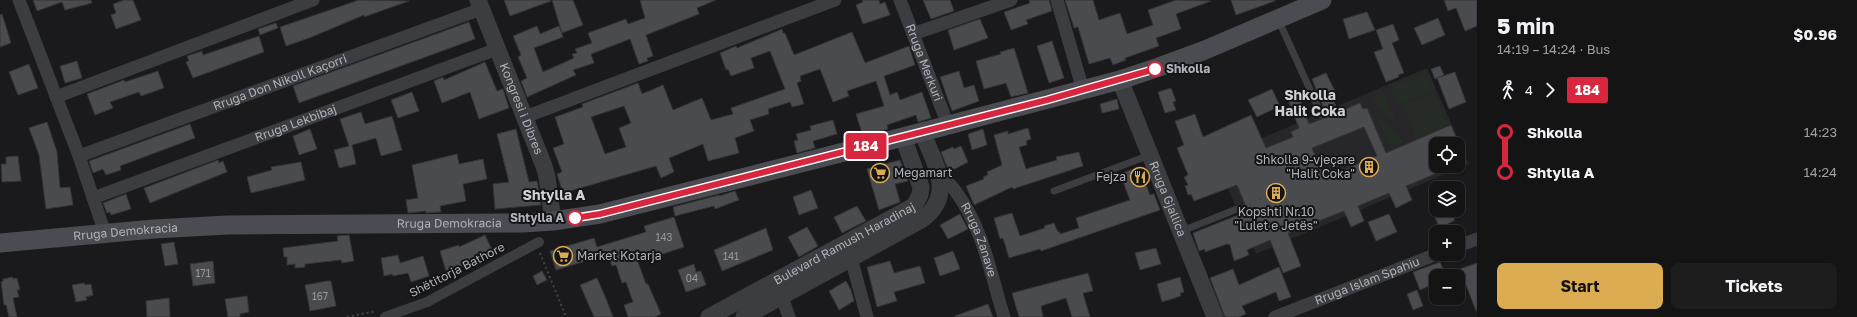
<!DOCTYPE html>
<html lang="en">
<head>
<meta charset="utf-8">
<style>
  body { margin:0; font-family:"Golos Text",sans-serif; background:#1d1d1e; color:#f1f3f6; height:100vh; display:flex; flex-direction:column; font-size:15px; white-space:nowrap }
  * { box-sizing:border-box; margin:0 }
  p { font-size:13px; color:#9d9ea0 }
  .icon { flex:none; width:22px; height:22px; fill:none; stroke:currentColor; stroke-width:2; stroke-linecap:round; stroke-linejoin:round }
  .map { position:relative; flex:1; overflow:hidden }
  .details { display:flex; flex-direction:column; background:#141415; width:380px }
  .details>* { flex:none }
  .badge { padding:0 8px; border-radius:3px; font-size:14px; line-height:26px }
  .fabs { position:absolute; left:1429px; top:137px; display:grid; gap:8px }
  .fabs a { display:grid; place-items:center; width:36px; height:36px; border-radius:8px; background:#141415; box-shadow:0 1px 3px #0004,0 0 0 1px #333334; font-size:20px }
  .map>.badge { position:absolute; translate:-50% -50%; box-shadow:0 0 0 2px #fff }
  .legs { display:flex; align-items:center; gap:6px; height:44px; padding:0 20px; font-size:13px }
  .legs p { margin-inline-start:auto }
  .head { display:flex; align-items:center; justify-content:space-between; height:68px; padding:0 20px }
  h1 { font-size:22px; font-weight:700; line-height:30px }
  .primary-button { display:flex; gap:8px; margin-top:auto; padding:8px 20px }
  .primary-button a { flex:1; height:46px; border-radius:8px; background:#dcac52; color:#111; font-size:16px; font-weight:700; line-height:46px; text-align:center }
  .primary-button a+a { background:#1d1d1e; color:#f1f3f6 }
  ul { padding:0 20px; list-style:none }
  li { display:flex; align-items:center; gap:14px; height:40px; font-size:15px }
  li i { display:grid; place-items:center; width:6px; height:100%; margin:0 5px; background:currentColor }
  li i::after { content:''; width:10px; height:10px; margin:-5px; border:3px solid; border-radius:50%; background:#141415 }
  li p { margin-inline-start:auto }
  li:first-child i { background:linear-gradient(#0000 50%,currentColor 0) }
  li:last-child i { background:linear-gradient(currentColor 50%,#0000 0) }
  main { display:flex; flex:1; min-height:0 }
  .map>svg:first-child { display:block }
  .built { fill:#272729; fill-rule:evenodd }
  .green { fill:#252c26 }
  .building { fill:#4a4b4e; stroke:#353538; fill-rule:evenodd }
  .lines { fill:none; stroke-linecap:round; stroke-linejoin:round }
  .path { stroke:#424448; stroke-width:2; stroke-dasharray:2 3; stroke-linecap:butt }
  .service { stroke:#3c3d41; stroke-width:7 }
  .pedestrian { stroke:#3c3d41; stroke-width:10 }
  .minor { stroke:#3c3d41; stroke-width:13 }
  .tertiary { stroke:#3c3d41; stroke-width:17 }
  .secondary { stroke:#4a4c51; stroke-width:19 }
  .line-1-casing { stroke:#fff; stroke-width:9 }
  .line-1 { stroke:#d7263d; stroke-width:6 }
  .stop-1-dot { fill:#fff; stroke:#d7263d; stroke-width:2 }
  .labels { text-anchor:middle; stroke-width:4; stroke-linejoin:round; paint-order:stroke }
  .number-label { font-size:10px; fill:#96989f }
  .street-label { font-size:12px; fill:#afb2ba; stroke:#151517 }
  .stop-label { font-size:12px; font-weight:bold; fill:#afb2ba; stroke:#151517; text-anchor:start }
  .poi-label { font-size:12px; fill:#afb2ba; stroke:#151517; text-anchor:end }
  .quarter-label { font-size:14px; font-weight:bold; fill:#cfd1d7; stroke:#151517 }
</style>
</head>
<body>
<main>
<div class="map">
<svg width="1477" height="317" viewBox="0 0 1477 317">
  <rect width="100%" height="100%" fill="#1a1a1c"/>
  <!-- built -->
  <path class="built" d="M1427 68 1469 164 1256 254 1215 158ZM1436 144H1458V166H1436Z"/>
  <!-- green -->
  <path class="green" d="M1426 72 1434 91 1398 105 1391 87Z
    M1434 93 1448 124 1416 137 1403 105Z
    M1384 94 1398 126 1371 100Z
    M1376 115 1403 142 1390 148Z"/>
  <!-- building -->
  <path class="building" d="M33 0H91L92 3 65 10 62 2 37 11Z
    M124 0H133L141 20 116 29 111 15 116 13 113 4Z
    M359 0 409 1 364 17V15L309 38 286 46 280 27Z
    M504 0H550L551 1 510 16Z
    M552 0H573L583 25 562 33Z
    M640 0H716L697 8 699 14 646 35 653 56 647 58 648 61 639 64 630 39 591 54 594 63 573 70 576 75 527 97 521 81 527 78 518 57 521 55 513 36 537 26 540 34 559 26 563 37 534 48 543 72 574 58 572 54 577 53 575 49 592 43 588 33 626 19 628 24 645 18Z
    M862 0H879L880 4 885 2 890 15 863 24 856 5 863 2Z
    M923 0H950L954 11 931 19Z
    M1029 0H1049L1052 11 1026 20 1028 24 1011 30 1004 12 1030 3Z
    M1065 0H1093L1099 20 1120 13 1127 34 1153 25 1148 10 1176 0 1211 1 1176 14 1181 29 1156 38 1159 46 1125 58 1126 60 1113 65 1110 58 1089 64 1078 27 1074 28Z
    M1231 0H1275V1L1236 15Z
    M1444 0H1477V26L1465 31 1456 8 1448 11Z
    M1367 12 1375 30 1349 39 1343 19Z
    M2 14 11 43 0 47V15Z
    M1438 18 1445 35 1422 45 1414 28Z
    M980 19 988 38 954 50 948 30Z
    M469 22 475 39 299 103 293 86Z
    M276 23 278 28 260 35 258 29Z
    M1393 24 1399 40 1392 43 1404 73 1398 75 1399 77 1386 82 1374 52 1383 49 1376 30Z
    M782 29 783 33H785L794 55 852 32 865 63 909 46 915 65 884 76 890 95 897 92 900 100 922 92 931 118 918 122 916 115 887 125 888 129 863 136 856 114 884 106 876 81 847 91 849 96 833 102 820 69 800 76 801 81 797 83 804 104 792 107 790 102 768 109 769 114 750 120 754 131 735 138 739 153 708 161 703 144 669 158 674 172 661 178 656 166 563 193 557 174 562 172 553 148 564 144 555 117 583 107 582 104 638 83 642 94 663 85 673 110 702 98 711 120 733 114 731 108 785 89 770 51 751 58 754 68 731 76 728 69 726 70 720 53 736 46 737 48ZM624 106 631 123 619 128 626 147 605 154 591 117Z
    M259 36 264 52 193 78 186 62 189 61 187 56 202 51 203 55Z
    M1052 41 1064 78 1049 83 1037 46Z
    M1014 48 1028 93 1011 97 1006 83 984 89 976 61 1001 54 1000 52Z
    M77 61 82 78 65 83 60 66Z
    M485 62 497 91 503 89 509 108 479 119 470 92 442 103 434 81 443 77 444 80Z
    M29 64 38 88 18 95 9 72Z
    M1440 66 1444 75 1435 79 1431 69Z
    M158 71 164 88 141 96 139 92 110 102 113 108 95 115 87 94 124 80 125 82Z
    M959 71 964 88 974 85 979 101 952 111 940 77Z
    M1455 72 1466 102 1449 109 1437 78Z
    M1326 73 1335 91 1331 93 1338 112 1360 103 1363 109 1367 108 1386 153 1451 125 1459 144H1436V166H1454L1406 186 1412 200 1396 208 1389 193 1358 206 1364 221 1351 227 1344 211 1288 233 1301 266 1283 273 1270 240 1247 250 1249 255 1234 261 1230 245 1227 244 1205 252V249L1199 251 1193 233 1248 211 1237 185 1194 201 1191 194 1188 195 1185 186 1188 185 1184 177 1188 175 1177 148 1184 145 1175 121 1195 114 1203 137 1251 115 1266 148 1293 137 1291 132 1299 128 1286 95 1297 91 1309 124 1327 117 1312 79ZM1364 127 1377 156 1324 178 1312 148Z
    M1171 88 1176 101 1173 102 1176 110 1165 113 1158 92Z
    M1272 89 1280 106 1257 117 1248 100Z
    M412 92 419 111 398 118 391 100Z
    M1117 99 1119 109 1102 113 1100 104Z
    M361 112 365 124 392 116 402 150 381 156 376 138 352 145 356 164 339 168 334 150 349 146 340 119Z
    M833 120 837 134 813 141 815 148 797 153 794 141 798 140 796 134 811 130 810 126Z
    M47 122 57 152 60 188 70 187 73 205 46 209 39 155 29 128Z
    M190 124 195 138 120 166 121 170 106 175 103 169 93 173 89 161Z
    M1028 128 1031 139 1026 141 1027 145 1019 147 1026 169 1057 160 1056 157 1079 152 1083 166 1013 189 1012 187 974 205 966 186 984 179 983 177 988 175 987 172 1002 165 994 135 1008 131V134Z
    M310 129 317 149 299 155 293 136Z
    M516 129 529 182 537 181 541 205 495 209 493 184 509 182 497 134Z
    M983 129 987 145 972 150 968 134Z
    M961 146 968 162 949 172 941 152 953 147 954 149Z
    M457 154 459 164 483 159 487 179 463 184 466 201 440 206 441 212 426 213V211L408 213 406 200 418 198 412 165Z
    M18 156 21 181 2 182 1 164H6V157Z
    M218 160 219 163 223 161 227 172 150 203 144 188Z
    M900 160 908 181 895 184 900 202 879 210 867 169Z
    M301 162 305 180 251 193 247 177 272 170 271 167Z
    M1139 167 1150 195 1154 194 1160 210 1041 251 1040 249 1009 258 1003 238 1000 239 994 218 1012 213 1020 236 1045 228 1044 226 1054 223 1058 232H1060V234L1079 228 1076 218 1130 200 1120 174Z
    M811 190 818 208 799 215 793 197Z
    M735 191 739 200 715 209 714 206 675 216 673 207 719 195V196Z
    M126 194 131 209 111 215 110 212 107 213 103 203Z
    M857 206 866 221 842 233 834 217Z
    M1431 210H1450L1455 220 1440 228Z
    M960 214 968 229 948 239 940 225Z
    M1389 214 1397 232 1376 241 1368 222Z
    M674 217 684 247 638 262 646 284H648L661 314 655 317H628L624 305 633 302 626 282 622 283 616 265 612 266 608 254 556 270 550 251 594 238 597 247 646 232 644 226Z
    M807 227 818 246 799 257 788 237Z
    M766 228 773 250 722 271 714 250Z
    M349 235 354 261 342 263 341 260 305 264V267L295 268V264L287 265V257H284L283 248 338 241 337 236Z
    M485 235 495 256 477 264 476 262 446 271 440 251 459 245V247Z
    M174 242 178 264 165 266 161 244Z
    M1156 248 1161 264 1140 270 1135 253Z
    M953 251 960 269 940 276 934 258Z
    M398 255 400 263 423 256 429 276 411 282 408 273 393 276 392 274 384 276 381 258Z
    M213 261 215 283 193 286 190 264Z
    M890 261 894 273 920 266 925 283 894 292 897 301 877 307 867 267Z
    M1440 262 1446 276H1436V283L1420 290 1413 272Z
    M1477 263V311H1476L1460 269Z
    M694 264 696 272 701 271 706 285 686 292 678 270Z
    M1279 267 1291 297 1279 301 1276 292 1242 306 1246 314 1239 317H1225L1210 278 1233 269 1239 285Z
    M542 271 547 280 537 285 533 276Z
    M1088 273 1093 291 1083 293 1090 317H1072L1066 298 1041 306 1043 317H1019L1012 293Z
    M13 277V279L17 278 20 290H17L19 297 13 298 17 317H9L6 305H4L1 282 3 281V279Z
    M1180 277 1184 292 1180 293 1181 296 1162 302 1157 284Z
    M597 278 607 301 613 317H594L580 285Z
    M327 281H331L336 306 310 311 305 285Z
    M846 281 851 290 854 301 839 310 829 291Z
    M84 283 85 285 91 284 93 295 86 297 87 300 76 302 72 285Z
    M1417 290 1423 306 1413 310 1407 294Z
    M247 296 249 312 240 314V317H228L225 299Z
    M169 298 170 317H147L146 301Z
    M988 304 993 317H955V316Z"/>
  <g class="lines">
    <!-- path -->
    <path class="path" d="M1245 205 1264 197
      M540 253 566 317
      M347 317 376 311"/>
    <!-- service -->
    <path class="service" d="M1278 19 1321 114
      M1054 191 1150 155
      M1182 231 1237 209"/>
    <!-- pedestrian -->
    <path class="pedestrian" d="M385 317 427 302 539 242"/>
    <!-- minor -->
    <g class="minor">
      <path d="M19 0 79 156 105 233"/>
      <path id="s1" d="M900 0 948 125"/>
      <path d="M1057 0 1083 90"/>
      <path d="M913 34 1011 0"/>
      <path d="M56 97 313 0"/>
      <path d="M525 117 835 0"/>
      <path id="s2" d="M79 156 481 9"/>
      <path id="s3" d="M937 172C943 178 951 184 956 192 983 228 991 275 1004 317"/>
      <path id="s4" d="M93 198 497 49"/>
      <path d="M1458 246 1477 239"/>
      <path d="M851 258 867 317"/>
      <path d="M782 297 789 317"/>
      <path id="s5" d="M1275 317 1437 254"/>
    </g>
    <!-- tertiary -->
    <g class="tertiary">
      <path id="s6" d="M478 0 544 166 547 177 553 221"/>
      <path id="s7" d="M1120 80 1215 317"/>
      <path id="s8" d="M709 317 914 206 920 195 921 187 903 137"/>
      <path d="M744 317 921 220C956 196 935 164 922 132"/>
    </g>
    <!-- secondary -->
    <path class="secondary" id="s9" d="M0 243 154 229 228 225 523 223 553 221 600 214 903 137 1120 80 1159 67 1205 50 1322 0"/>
  </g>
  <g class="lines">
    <!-- line-1 casing -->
    <g class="line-1-casing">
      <path id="line-1" d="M575 218 600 214 1047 100 1155 69"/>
    </g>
    <!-- line-1 -->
    <use href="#line-1" class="line-1"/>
  </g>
  <!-- icons -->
  <defs>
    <g id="building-ring" transform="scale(1)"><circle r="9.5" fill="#151517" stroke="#dcac52" stroke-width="1.5"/><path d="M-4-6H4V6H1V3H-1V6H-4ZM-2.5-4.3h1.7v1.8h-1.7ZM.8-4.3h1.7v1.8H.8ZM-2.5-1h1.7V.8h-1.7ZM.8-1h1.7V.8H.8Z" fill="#dcac52"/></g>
    <g id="supermarket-ring" transform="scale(1)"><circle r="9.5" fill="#151517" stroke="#dcac52" stroke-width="1.5"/><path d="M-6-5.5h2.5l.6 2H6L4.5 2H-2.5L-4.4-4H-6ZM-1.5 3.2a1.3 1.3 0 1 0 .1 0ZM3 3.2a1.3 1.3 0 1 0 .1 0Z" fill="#dcac52"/></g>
    <g id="restaurant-ring" transform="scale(1)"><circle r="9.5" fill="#151517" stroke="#dcac52" stroke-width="1.5"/><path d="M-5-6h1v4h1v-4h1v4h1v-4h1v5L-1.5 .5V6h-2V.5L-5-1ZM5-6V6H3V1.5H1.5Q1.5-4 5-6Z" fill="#dcac52"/></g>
  </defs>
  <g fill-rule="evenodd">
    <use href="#building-ring" x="1369" y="167"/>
    <use href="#supermarket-ring" x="880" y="173"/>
    <use href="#restaurant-ring" x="1140" y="177"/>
    <use href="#building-ring" x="1276" y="193"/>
    <use href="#supermarket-ring" x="563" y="256"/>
  </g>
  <!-- markers -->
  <g class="stop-1-dot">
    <circle cx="1155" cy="69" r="7"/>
    <circle cx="575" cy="218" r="7"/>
  </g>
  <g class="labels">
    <!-- number labels -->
    <g class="number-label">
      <text x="664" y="241">143</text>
      <text x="731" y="260">141</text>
      <text x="203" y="277">171</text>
      <text x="692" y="282">04</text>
      <text x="320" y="300">167</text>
    </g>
    <!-- street labels -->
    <g class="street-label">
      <text dy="4" stroke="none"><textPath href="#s1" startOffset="67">Rruga Merkuri</textPath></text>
      <text dy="4" stroke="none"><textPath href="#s2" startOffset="214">Rruga Don Nikoll Kaçorri</textPath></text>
      <text dy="4" stroke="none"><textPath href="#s6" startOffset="117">Kongresi i Dibres</textPath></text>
      <text dy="4" stroke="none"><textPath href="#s4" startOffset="216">Rruga Lekbibaj</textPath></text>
      <text dy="4" stroke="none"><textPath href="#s7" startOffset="128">Rruga Gjallica</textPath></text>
      <text dy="4" stroke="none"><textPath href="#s9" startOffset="450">Rruga Demokracia</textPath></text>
      <text dy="4" stroke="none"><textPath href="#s9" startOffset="126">Rruga Demokracia</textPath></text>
      <text dy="4" stroke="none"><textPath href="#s3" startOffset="81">Rruga Zanave</textPath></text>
      <text dy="4" stroke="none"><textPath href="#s8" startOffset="154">Bulevard Ramush Haradinaj</textPath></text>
      <text transform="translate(457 270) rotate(-27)" y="4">Shëtitorja Bathore</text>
      <text dy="4" stroke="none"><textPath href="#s5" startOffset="99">Rruga Islam Spahiu</textPath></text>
    </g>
    <!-- stop labels -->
    <g class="stop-label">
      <text x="1166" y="73">Shkolla</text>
      <text x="564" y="222" text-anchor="end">Shtylla A</text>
    </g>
    <!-- poi labels -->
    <g class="poi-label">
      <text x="1355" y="164">Shkolla 9-vjeçare<tspan x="1355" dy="14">"Halit Coka"</tspan></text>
      <text x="894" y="177" text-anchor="start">Megamart</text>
      <text x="1126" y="181">Fejza</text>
      <text x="1276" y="216" text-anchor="middle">Kopshti Nr.10<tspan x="1276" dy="14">"Lulet e Jetës"</tspan></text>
      <text x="577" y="260" text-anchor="start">Market Kotarja</text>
    </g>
    <!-- quarter labels -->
    <g class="quarter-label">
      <text x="1310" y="100">Shkolla<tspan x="1310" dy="16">Halit Coka</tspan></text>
      <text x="554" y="200">Shtylla A</text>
    </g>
  </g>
</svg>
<div class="fabs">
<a><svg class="icon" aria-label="locate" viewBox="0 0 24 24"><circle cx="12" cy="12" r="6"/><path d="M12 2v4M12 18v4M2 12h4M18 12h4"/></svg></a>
<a><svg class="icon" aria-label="layers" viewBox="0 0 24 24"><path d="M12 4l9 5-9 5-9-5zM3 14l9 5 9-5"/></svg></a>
<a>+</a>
<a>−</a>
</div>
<b class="badge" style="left:866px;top:146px;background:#d7263d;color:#fff">184</b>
</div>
<section class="details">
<div class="head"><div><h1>5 min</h1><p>14:19 – 14:24 · Bus</p></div><b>$0.96</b></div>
<div class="legs"><svg class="icon" aria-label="walk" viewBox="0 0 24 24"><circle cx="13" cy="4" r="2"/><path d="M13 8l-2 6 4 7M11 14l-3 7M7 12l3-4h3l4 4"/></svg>4<svg class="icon" aria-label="forward" viewBox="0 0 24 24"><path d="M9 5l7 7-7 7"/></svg><b class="badge" style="background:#d7263d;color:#fff">184</b></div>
<ul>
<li><i style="color:#d7263d"></i><b>Shkolla</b><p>14:23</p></li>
<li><i style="color:#d7263d"></i><b>Shtylla A</b><p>14:24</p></li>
</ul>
<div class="primary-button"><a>Start</a><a>Tickets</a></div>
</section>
</main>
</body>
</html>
